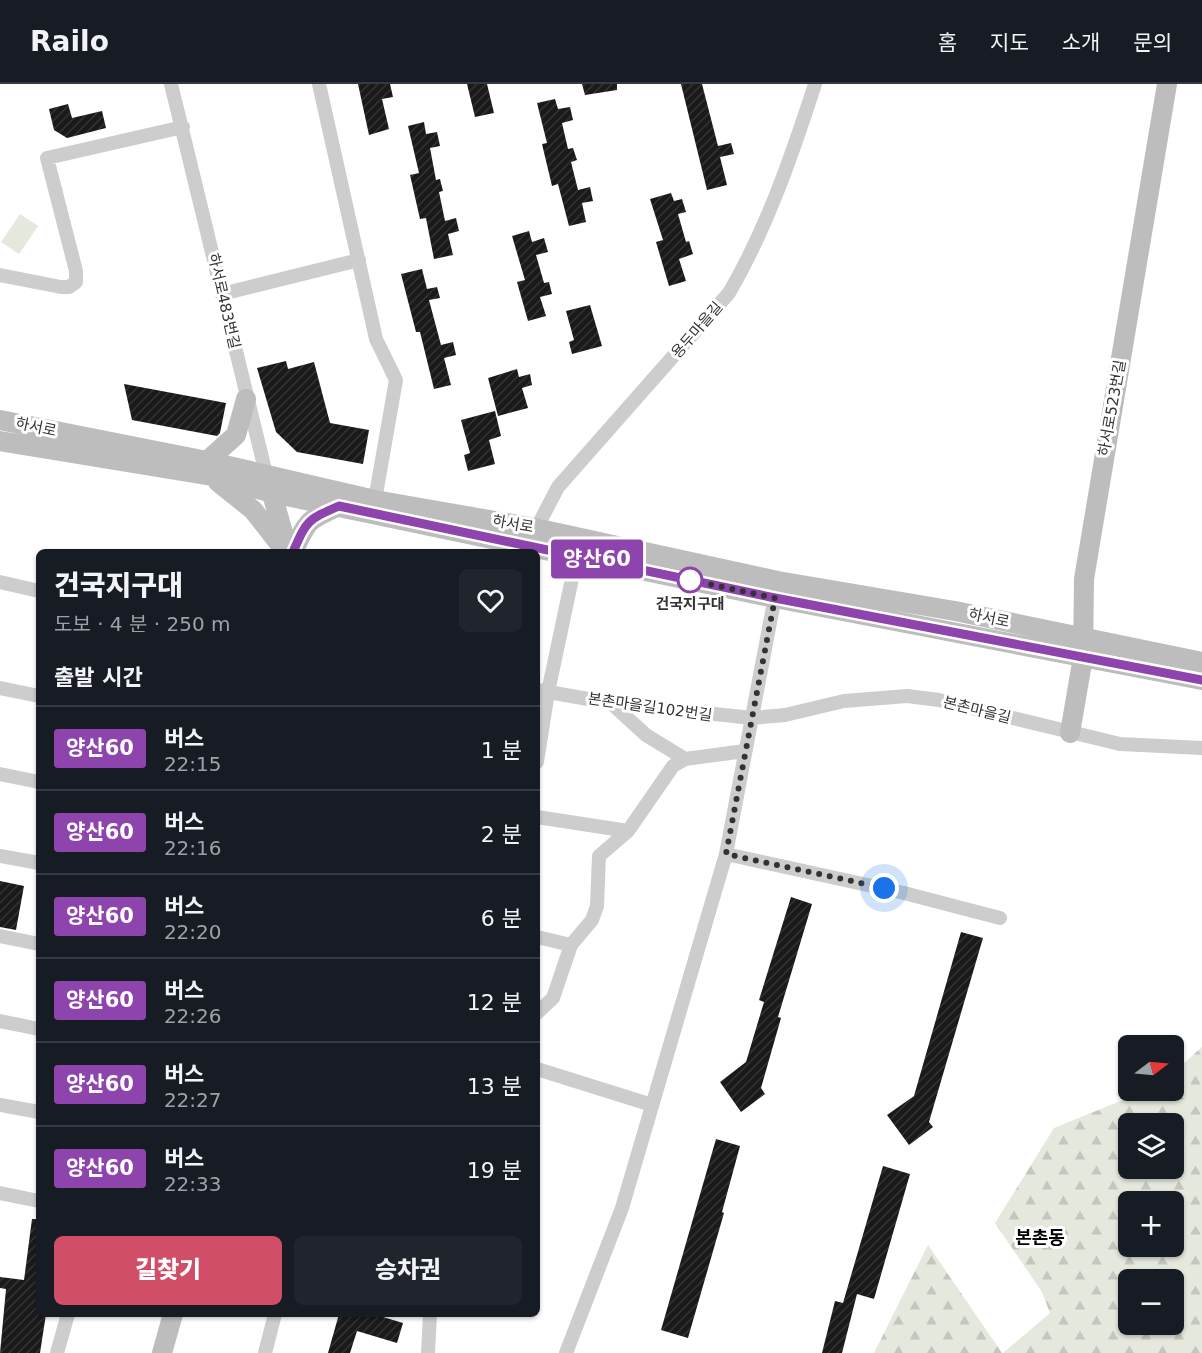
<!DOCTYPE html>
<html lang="ko">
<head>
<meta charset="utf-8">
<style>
  body { margin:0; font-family:"DejaVu Sans","Noto Sans KR",sans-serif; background:#20242c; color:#f1f3f6; height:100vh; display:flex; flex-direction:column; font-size:22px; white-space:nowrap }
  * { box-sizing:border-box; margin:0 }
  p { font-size:20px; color:#9ea1a6 }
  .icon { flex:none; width:33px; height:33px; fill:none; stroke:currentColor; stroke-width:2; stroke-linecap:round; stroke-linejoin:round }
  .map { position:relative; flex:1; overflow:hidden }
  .sheet { position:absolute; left:36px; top:465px; width:504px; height:768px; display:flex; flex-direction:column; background:#171b24; border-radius:9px; box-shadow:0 2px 4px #0004 }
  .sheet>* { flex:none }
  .badge { padding:0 12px; border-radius:4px; font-size:21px; line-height:39px }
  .needle { width:39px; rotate:74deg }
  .tools { position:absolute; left:1118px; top:951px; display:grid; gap:12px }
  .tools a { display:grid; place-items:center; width:66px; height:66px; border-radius:9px; background:#171b24; box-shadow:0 2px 4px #0004; font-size:30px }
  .you { position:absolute; width:30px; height:30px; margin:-15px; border:4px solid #fff; border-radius:50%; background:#1a73e8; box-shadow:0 0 0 9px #1a73e833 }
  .map>.badge { position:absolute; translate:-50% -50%; box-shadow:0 0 0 3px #fff }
  h2 { padding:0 18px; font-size:22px; line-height:54px }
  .round { display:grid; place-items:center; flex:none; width:63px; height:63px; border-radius:9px; background:#20242c }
  .summary { display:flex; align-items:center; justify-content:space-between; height:102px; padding:0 18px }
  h1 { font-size:28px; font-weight:800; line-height:45px }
  .action { display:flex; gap:12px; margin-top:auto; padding:12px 18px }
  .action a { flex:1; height:69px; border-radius:9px; background:#d14e69; color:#fff; font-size:24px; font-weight:800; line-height:69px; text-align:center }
  .action a+a { background:#20242c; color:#f1f3f6 }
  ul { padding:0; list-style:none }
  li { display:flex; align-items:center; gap:18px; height:84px; padding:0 18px; border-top:2px solid #363941 }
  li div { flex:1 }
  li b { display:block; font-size:22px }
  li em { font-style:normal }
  li .badge { min-width:66px; font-weight:700; text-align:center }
  header { display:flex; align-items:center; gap:36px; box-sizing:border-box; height:84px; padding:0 30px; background:#171b24; border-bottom:2px solid #363941 }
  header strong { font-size:28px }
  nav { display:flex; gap:33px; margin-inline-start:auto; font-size:21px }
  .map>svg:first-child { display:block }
  .forest { fill:url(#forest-firs); fill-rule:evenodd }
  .garden { fill:#e4e8dd }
  .building { fill:url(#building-hatch) }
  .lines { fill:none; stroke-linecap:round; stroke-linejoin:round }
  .street { stroke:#cdcdcd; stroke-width:14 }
  .secondary { stroke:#bdbdbd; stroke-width:20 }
  .line-casing { stroke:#fff; stroke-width:14 }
  .line { stroke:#8e44ad; stroke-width:9 }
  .walk { stroke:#333; stroke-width:6; stroke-dasharray:0 10.8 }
  .stop-dot { fill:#fff; stroke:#8e44ad; stroke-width:3 }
  .labels { text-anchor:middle; stroke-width:6; stroke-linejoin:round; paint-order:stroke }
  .street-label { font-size:15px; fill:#333; stroke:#fff }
  .stop-label { font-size:15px; font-weight:bold; fill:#333; stroke:#fff }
  .quarter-label { font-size:18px; font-weight:bold; fill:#000; stroke:#fff }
</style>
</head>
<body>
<header>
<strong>Railo</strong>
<nav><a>홈</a><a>지도</a><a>소개</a><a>문의</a></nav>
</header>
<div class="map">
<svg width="1202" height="1269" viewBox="0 0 1202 1269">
  <defs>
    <pattern id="forest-firs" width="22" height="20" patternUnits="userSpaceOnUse" patternTransform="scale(1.5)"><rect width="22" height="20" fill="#e4e8dd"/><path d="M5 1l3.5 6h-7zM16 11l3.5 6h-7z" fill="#c4c7be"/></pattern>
    <pattern id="building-hatch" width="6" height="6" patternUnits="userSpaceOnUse" patternTransform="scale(1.5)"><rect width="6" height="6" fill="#1a1a1a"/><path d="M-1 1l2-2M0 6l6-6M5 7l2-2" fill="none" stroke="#333"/></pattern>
  </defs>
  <rect width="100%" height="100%" fill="#fff"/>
  <!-- forest -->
  <path class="forest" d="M1202 963V1269H1003L1050 1229 1042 1208 995 1139 1054 1044 1145 1007 1173 1006V989ZM1128 1040H1173V1084H1128ZM1128 1118H1173V1162H1128ZM1128 1196H1173V1240H1128Z
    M928 1161 1002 1269H874Z"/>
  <!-- garden -->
  <path class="garden" d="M20 130 38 142 19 170 1 158Z"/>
  <!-- building -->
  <path class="building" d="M358 0H390L393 13 382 15 389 45 369 51Z
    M467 0H487L494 29 475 33Z
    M582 0H617V6L585 11Z
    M681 0H702L718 62 731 59 734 70 720 73 727 101 707 106Z
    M555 15 558 25 570 23 573 36 562 39 568 65 573 64 577 76 571 78 578 106 590 103 593 117 582 119 586 138 569 142 558 100 552 102 542 60 547 59 537 19Z
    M68 20 72 34 102 27 106 44 67 54 54 46 49 25Z
    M424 38 426 50 437 48 440 62 430 64 436 96 440 95 443 107 439 108 445 137 456 134 459 147 448 150 453 171 434 175 426 134 420 135 410 91 419 89 408 42Z
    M671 109 674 117 682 115 686 128 678 130 686 158 689 157 693 170 679 175 686 197 669 202 656 158 663 156 650 115Z
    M529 147 532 158 544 154 548 168 536 171 544 199 549 198 552 210 540 213 546 232 528 237 517 198 525 196 512 152Z
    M422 185 427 205 437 203 440 214 429 216 441 261 453 258 456 271 444 274 451 301 434 305 420 248H416L401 190Z
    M590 221 602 262 572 270 569 258 574 256 566 227Z
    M286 277 288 285 314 278 330 339 369 346 363 380 297 368 276 348 257 284Z
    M517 285 519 293 530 290 532 301 522 304 528 324 498 332 488 294Z
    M124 300 226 319 220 349 217 352 132 336Z
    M495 327 501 352 489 356 495 380 468 387 464 371 470 369 461 336Z
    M0 797 24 802 16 846 0 843Z
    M791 813 812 820 778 933 781 934 761 1004 765 1010 741 1028 720 998 746 978 764 918 759 916Z
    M961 848 983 854 929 1038 933 1043 909 1061 887 1031 914 1012Z
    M716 1055 740 1062 722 1128 724 1129 688 1254 661 1246Z
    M883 1082 910 1090 874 1215 857 1210 842 1269H822L835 1217 843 1219Z
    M32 1135H39V1230H46L40 1269H0L6 1205 0 1204V1193L24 1196Z
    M339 1230H373L403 1239 397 1259 357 1247 350 1269H328Z"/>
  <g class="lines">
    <!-- street -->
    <path class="street" d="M171 0 266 390
      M319 0 376 255 396 296 375 416
      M0 191 61 203H69L76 198V187L47 74 183 43
      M222 210 359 176
      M533 451 558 403 729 209C767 144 792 71 815 0
      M0 498 39 507
      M0 604 39 612
      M537 606 611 619 752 634 785 631 844 617 907 612 939 616 1120 660 1202 664
      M611 619 646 651 685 675
      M537 678 548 608 577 471
      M0 690 39 698
      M537 733 628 747
      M726 770 776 507
      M0 772 39 779
      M0 852 39 860
      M537 853 571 861
      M537 929 553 914 571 861 592 836 597 822 599 772 628 747 673 682 685 675 745 667
      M0 937 39 945
      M537 985 652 1021
      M0 1021 39 1028
      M0 1109 39 1117
      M57 1269 68 1230
      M265 1269 275 1230
      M428 1269 430 1230
      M566 1269 622 1124 726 770 904 809 1000 834"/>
    <!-- secondary -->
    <path class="secondary" d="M0 336 207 377 375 416 535 444 778 497 955 527 1202 578
      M0 357 212 392 272 409 775 514 1202 596
      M207 377 236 351 246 315
      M218 398 253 426 286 468
      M269 399 287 463
      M293 468C307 437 307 436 339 422
      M1070 649 1083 573 1084 495 1167 0
      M162 1269 173 1230"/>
  </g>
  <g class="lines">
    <!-- line casing -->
    <g class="line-casing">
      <path id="line" d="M293 468C307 436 307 436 339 422L775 514 1202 596"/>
    </g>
    <!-- line -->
    <use href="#line" class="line"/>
    <!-- walk -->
    <path class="walk" d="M690 496 775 514 726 770 884 804"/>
  </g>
  <!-- markers -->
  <circle class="stop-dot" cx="690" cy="496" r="12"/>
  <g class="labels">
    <!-- street labels -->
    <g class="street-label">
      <text transform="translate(224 217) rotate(77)" y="5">하서로483번길</text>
      <text transform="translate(697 246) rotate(-49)" y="5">용두마을길</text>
      <text transform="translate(1112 324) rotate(-80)" y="5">하서로523번길</text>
      <text transform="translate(36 343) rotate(12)" y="5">하서로</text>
      <text transform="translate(513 440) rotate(10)" y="5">하서로</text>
      <text transform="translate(989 534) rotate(12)" y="5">하서로</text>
      <text transform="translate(650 623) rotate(8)" y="5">본촌마을길102번길</text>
      <text transform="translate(977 626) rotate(14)" y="5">본촌마을길</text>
    </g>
    <!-- stop labels -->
    <g class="stop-label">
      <text x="690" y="525">건국지구대</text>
    </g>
    <!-- quarter labels -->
    <g class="quarter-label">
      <text x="1040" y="1160">본촌동</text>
    </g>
  </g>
</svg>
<div class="tools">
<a><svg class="needle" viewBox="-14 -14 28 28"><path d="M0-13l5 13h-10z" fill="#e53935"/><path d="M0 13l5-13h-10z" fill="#9ea1a6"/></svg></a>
<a><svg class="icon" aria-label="layers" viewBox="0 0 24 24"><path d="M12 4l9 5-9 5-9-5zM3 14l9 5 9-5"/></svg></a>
<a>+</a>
<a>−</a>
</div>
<div class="you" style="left:884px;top:804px"></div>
<b class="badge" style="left:597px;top:475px;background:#8e44ad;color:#fff">양산60</b>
<section class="sheet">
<div class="summary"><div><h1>건국지구대</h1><p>도보 · 4 분 · 250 m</p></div><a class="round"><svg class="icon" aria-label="heart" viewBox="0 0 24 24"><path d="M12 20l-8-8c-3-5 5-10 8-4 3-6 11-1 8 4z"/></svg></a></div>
<h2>출발 시간</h2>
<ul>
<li><span class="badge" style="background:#8e44ad;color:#fff">양산60</span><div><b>버스</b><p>22:15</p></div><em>1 분</em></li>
<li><span class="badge" style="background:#8e44ad;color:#fff">양산60</span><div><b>버스</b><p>22:16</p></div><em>2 분</em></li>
<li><span class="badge" style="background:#8e44ad;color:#fff">양산60</span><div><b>버스</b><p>22:20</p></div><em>6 분</em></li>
<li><span class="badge" style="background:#8e44ad;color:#fff">양산60</span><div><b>버스</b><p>22:26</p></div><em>12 분</em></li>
<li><span class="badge" style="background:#8e44ad;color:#fff">양산60</span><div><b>버스</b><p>22:27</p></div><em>13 분</em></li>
<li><span class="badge" style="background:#8e44ad;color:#fff">양산60</span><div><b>버스</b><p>22:33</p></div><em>19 분</em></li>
</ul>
<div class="action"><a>길찾기</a><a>승차권</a></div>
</section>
</div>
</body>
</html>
